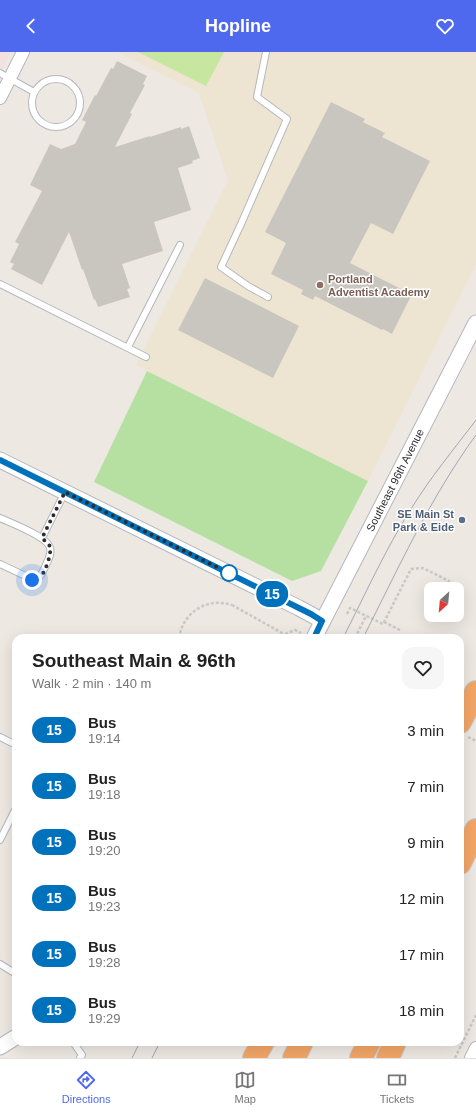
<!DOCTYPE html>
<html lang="en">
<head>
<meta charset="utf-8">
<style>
  body { margin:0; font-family:Arial,sans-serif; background:#f6f6f6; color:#222; height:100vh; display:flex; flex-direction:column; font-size:15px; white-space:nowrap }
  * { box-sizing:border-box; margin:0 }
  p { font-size:13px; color:#767676 }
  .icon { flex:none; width:22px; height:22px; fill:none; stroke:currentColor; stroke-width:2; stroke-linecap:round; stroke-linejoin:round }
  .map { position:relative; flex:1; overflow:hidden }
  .details { position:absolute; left:12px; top:582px; width:452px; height:412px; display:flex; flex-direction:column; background:#fff; border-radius:12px; box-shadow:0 4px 16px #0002 }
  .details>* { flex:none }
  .badge { padding:0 8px; border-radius:13px; font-size:14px; line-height:26px }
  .needle { width:26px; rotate:206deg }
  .tools { position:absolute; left:424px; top:530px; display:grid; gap:8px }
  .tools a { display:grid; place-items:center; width:40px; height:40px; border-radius:8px; background:#fff; box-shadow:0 4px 16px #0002; font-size:20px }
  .you { position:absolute; width:20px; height:20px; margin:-10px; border:3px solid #fff; border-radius:50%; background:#1a73e8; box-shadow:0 0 0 6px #1a73e833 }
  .map>.badge { position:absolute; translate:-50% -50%; box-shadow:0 0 0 2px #fff }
  .round { display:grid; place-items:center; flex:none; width:42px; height:42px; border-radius:12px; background:#f6f6f6 }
  .headline { display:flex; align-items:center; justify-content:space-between; height:68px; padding:0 20px }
  h1 { font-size:19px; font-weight:700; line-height:30px }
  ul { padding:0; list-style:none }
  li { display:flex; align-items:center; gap:12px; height:56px; padding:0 20px }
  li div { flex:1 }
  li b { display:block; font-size:15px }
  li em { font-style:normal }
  li .badge { min-width:44px; font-weight:700; text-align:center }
  header { display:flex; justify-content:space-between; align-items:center; height:52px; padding:0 20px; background:#4e69ed; color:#fff; font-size:18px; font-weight:700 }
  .dock { display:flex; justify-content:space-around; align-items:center; height:56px; border-top:1px solid #e0e0e0; background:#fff; font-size:11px; color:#767676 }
  .dock a { display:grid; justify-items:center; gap:2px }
  .dock .current { color:#4e69ed }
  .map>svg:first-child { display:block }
  .education { fill:#ede5d2 }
  .medical { fill:#f3e0e0 }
  .green { fill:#b6e0a2 }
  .pitch { fill:#c7e69f }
  .building { fill:#c9c6bf }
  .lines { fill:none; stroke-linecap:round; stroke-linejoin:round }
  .service-casing { stroke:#b4b7bf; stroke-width:8 }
  .minor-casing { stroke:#b4b7bf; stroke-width:14 }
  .tertiary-casing { stroke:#b4b7bf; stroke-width:17 }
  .motorway-casing { stroke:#c8c8c8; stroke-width:24 }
  .path { stroke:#c8c8c8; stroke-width:2.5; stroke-dasharray:3 2; stroke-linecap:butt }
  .service { stroke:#fff; stroke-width:6 }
  .minor { stroke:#fff; stroke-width:12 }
  .tertiary { stroke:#fff; stroke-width:15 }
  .motorway { stroke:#f3a667; stroke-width:22 }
  .tram { stroke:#a4a6b6; stroke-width:1 }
  .path-bridge { stroke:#c8c8c8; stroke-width:2.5; stroke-dasharray:3 2; stroke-linecap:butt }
  .line-casing { stroke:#fff; stroke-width:9 }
  .line { stroke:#0072bc; stroke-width:6 }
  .walk { stroke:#2d2d2d; stroke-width:4; stroke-dasharray:0 7.2 }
  .education-dot { fill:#8d6e63; stroke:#fff; stroke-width:1.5 }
  .service-dot { fill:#5c6f8a; stroke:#fff; stroke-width:1.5 }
  .stop-dot { fill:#fff; stroke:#0072bc; stroke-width:2 }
  .labels { text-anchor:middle; stroke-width:3; stroke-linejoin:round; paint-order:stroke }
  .education-label { font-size:11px; font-weight:bold; fill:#785e54; stroke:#fff; text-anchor:start }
  .street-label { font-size:11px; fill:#2d2d2d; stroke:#fff }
  .service-label { font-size:11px; font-weight:bold; fill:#4e5e75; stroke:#fff; text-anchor:end }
</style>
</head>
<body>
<header><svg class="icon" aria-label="back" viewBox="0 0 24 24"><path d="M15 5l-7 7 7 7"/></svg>Hopline<svg class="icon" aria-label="heart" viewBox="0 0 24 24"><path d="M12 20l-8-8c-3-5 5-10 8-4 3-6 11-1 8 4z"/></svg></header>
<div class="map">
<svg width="476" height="1006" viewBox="0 0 476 1006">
  <rect width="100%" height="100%" fill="#ede8e1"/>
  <!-- education -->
  <path class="education" d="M117 0H476V212L368 429 136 313 228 128 199 41Z"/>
  <!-- medical -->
  <path class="medical" d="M0 0H11L0 22Z"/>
  <!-- green -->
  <path class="green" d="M147 319 368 429 321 519 292 529 94 430Z"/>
  <!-- pitch -->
  <path class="pitch" d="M138 0H224L206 34Z"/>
  <!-- building -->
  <path class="building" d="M117 9 147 24 143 32 145 33 130 61 132 62 115 95 150 84V85L181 75V77L189 74 200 106 192 109 193 111 178 116 191 158 154 170 163 199 122 212 130 236 127 237 130 245 98 255 95 247 94 248 83 217 82 218 69 180 42 233 11 217 14 212 10 210 19 192 15 190 42 139 30 133 50 92 61 97 75 92 86 70 82 68 95 43 96 44 111 16 113 17Z
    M331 50 365 67 363 70 385 81 382 85 430 109 393 182 371 171 350 211 403 238V239L411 244 392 282 383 277 382 278 315 244 313 248 301 242 303 238 271 222 286 191 265 180Z
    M205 226 299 274 273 326 178 278Z"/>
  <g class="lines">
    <!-- service casing -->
    <g class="service-casing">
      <path id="service" d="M266 0 257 45 287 67 241 172 221 215 248 234 268 245
        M0 21 34 40
        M32 51a24 24 0 1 1 48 0a24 24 0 1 1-48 0Z
        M0 232 146 305
        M128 295 180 193
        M0 466C11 471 48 485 50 496 52 503 47 510 44 517 41 523 40 528 32 527L0 512
        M42 486 65 440
        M0 685 16 693
        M0 788 16 756
        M0 912 16 922
        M73 990 82 1003 80 1006"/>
    </g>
    <!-- minor casing -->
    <g class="minor-casing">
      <path id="minor" d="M0 46 23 0
        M471 1006 476 996"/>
    </g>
    <!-- tertiary casing -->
    <g class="tertiary-casing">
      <path id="tertiary" d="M0 408 299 556 323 569
        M314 586 476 271
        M0 995 16 985"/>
    </g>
    <!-- motorway casing -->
    <g class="motorway-casing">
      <path id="motorway" d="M460 670 476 640
        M460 811 476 778
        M254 1006 263 990
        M294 1006 302 990
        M361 1006 369 990
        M388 1006 395 990"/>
    </g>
    <!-- path -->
    <path class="path" d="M347 562 350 556 383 572 411 517 423 516 449 529 445 537
      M384 570 400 578
      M179 586C183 560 207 545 232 553
      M276 586 295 578 301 581
      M355 586 366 564
      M468 685 476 689
      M455 1006 476 963"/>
    <!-- service -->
    <use href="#service" class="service"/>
    <!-- minor -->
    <use href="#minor" class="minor"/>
    <!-- tertiary -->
    <use href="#tertiary" class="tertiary"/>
    <!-- motorway -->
    <use href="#motorway" class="motorway"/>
    <!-- tram -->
    <path class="tram" d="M343 586C365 543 385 498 411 457 430 426 454 397 476 368
      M363 586C398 517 430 446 476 383
      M132 1006 140 990
      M152 1006 160 990"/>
    <!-- path-bridge -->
    <path class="path-bridge" d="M232 553 291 586"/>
  </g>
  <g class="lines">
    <!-- line casing -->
    <g class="line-casing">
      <path id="line" d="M0 408 311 562 322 569 314 586"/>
    </g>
    <!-- line -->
    <use href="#line" class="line"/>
    <!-- walk -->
    <path class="walk" d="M32 528C34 528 36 528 38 527 45 523 52 501 50 494L42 486 65 440 229 521"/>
  </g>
  <!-- markers -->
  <circle class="education-dot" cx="320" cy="233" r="4"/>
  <circle class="service-dot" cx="462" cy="468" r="4"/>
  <circle class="stop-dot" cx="229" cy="521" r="8"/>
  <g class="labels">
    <!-- education labels -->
    <g class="education-label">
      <text x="328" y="231">Portland<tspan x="328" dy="13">Adventist Academy</tspan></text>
    </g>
    <!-- street labels -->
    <g class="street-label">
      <text transform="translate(395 428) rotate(-63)" y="4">Southeast 96th Avenue</text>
    </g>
    <!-- service labels -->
    <g class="service-label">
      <text x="454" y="466">SE Main St<tspan x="454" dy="13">Park &amp; Eide</tspan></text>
    </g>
  </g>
</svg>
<div class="tools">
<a><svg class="needle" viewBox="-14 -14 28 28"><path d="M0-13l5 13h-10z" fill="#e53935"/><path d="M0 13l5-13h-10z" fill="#767676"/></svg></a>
</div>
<div class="you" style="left:32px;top:528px"></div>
<b class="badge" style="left:272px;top:542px;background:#0072bc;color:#fff">15</b>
<section class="details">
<div class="headline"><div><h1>Southeast Main &amp; 96th</h1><p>Walk · 2 min · 140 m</p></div><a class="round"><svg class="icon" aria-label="heart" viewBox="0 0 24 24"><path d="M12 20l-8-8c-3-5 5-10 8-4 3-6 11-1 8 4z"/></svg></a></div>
<ul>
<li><span class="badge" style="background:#0072bc;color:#fff">15</span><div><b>Bus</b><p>19:14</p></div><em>3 min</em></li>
<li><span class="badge" style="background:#0072bc;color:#fff">15</span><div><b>Bus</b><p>19:18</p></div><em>7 min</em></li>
<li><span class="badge" style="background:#0072bc;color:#fff">15</span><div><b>Bus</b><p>19:20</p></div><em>9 min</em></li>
<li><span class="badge" style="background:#0072bc;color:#fff">15</span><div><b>Bus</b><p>19:23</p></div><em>12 min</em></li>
<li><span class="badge" style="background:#0072bc;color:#fff">15</span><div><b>Bus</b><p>19:28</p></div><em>17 min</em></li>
<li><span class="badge" style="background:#0072bc;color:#fff">15</span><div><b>Bus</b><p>19:29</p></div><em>18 min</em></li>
</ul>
</section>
</div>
<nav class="dock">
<a class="current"><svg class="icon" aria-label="directions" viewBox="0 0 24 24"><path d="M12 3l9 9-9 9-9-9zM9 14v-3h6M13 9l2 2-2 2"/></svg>Directions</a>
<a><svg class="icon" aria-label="map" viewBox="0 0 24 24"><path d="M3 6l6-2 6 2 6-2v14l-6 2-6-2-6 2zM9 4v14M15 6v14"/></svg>Map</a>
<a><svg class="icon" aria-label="tickets" viewBox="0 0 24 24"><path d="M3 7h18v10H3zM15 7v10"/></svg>Tickets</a>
</nav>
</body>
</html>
